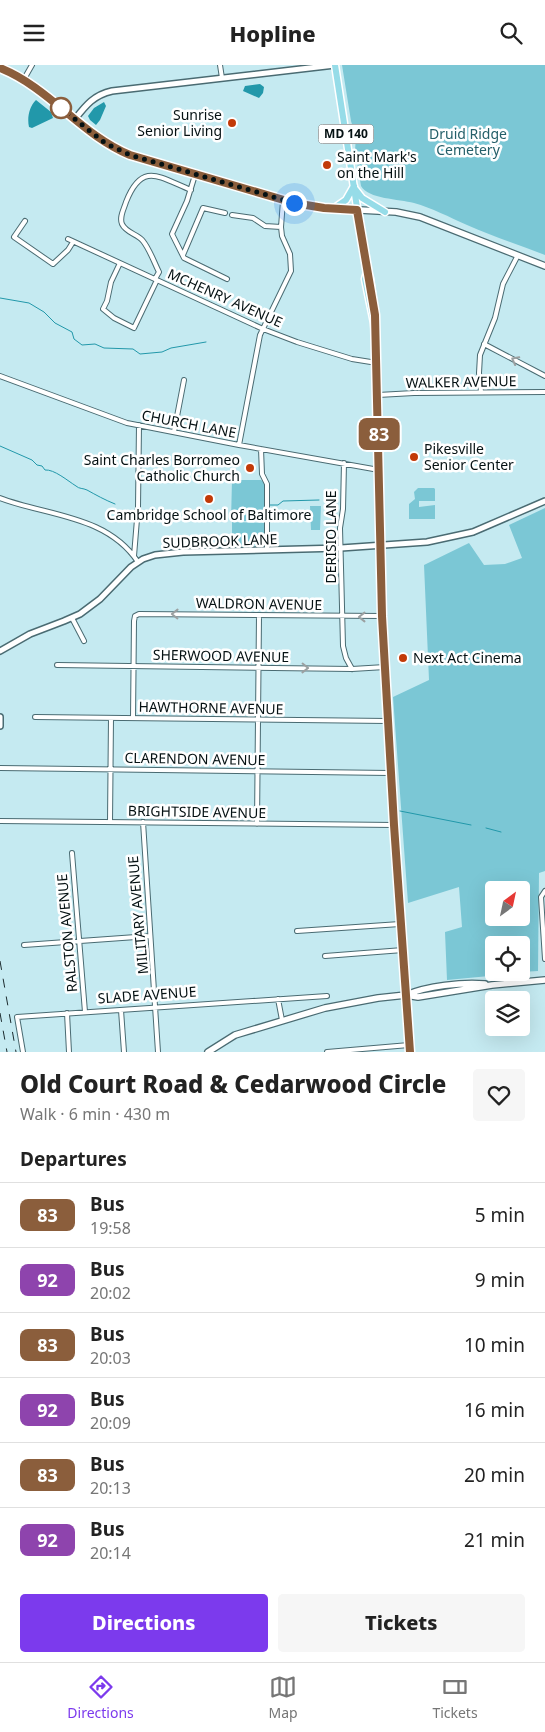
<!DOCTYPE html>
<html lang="en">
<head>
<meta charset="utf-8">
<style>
  body { margin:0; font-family:"Noto Sans",sans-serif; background:#f6f6f6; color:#222; height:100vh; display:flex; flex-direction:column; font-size:19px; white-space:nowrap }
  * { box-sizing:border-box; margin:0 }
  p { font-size:16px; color:#767676 }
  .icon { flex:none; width:28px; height:28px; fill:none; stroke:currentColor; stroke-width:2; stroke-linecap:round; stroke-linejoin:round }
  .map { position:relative; height:987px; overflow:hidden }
  .drawer { display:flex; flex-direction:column; background:#fff; flex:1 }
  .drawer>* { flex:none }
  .badge { padding:0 10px; border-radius:8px; font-size:18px; line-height:32px }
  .needle { width:32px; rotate:33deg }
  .controls { position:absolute; left:485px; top:816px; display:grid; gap:10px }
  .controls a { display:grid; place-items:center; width:45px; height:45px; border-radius:5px; background:#fff; box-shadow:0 5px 20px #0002; font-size:25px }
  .you { position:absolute; width:25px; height:25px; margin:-12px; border:4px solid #fff; border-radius:50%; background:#1a73e8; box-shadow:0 0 0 8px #1a73e833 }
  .map>.badge { position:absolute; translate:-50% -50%; box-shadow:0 0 0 2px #fff }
  h2 { padding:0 20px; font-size:19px; line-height:45px }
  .round { display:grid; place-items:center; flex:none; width:52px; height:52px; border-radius:5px; background:#f6f6f6 }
  .overview { display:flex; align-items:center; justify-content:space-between; height:85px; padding:0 20px }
  h1 { font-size:24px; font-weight:800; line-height:38px }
  .cta { display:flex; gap:10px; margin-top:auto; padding:10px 20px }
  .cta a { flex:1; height:58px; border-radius:5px; background:#7c3aed; color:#fff; font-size:20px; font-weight:800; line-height:58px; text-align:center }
  .cta a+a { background:#f6f6f6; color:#222 }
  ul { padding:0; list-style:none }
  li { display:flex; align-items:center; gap:15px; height:65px; padding:0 20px; border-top:1px solid #e0e0e0 }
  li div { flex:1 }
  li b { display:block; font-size:19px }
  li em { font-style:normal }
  li .badge { min-width:55px; font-weight:700; text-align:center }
  header { display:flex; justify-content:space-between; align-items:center; height:65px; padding:0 20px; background:#fff; font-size:22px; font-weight:800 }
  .tabs { display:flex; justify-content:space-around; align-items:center; height:70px; border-top:1px solid #e0e0e0; background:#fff; font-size:14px; color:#767676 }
  .tabs a { display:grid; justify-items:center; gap:2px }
  .tabs .active { color:#7c3aed }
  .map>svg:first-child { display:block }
  .green { fill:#7bc7d5; fill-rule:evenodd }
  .water { fill:#2298aa }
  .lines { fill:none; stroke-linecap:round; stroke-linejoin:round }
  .stream { stroke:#2298aa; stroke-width:1 }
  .minor-casing { stroke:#4a6b72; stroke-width:6 }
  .tertiary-casing { stroke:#4a6b72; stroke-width:8 }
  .secondary-casing { stroke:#4a6b72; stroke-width:8 }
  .primary-casing { stroke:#fff; stroke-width:9 }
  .minor { stroke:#fff; stroke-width:4 }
  .tertiary { stroke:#fff; stroke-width:5 }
  .secondary { stroke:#fff; stroke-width:5.5 }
  .primary { stroke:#96dce8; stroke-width:6 }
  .rail { stroke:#1d2c2f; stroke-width:1; stroke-dasharray:9 9; stroke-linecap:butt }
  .oneway { stroke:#9ba0a1 }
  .line-casing { stroke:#fff; stroke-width:11 }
  .line { stroke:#8b5e3c; stroke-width:8 }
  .walk { stroke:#051113; stroke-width:5; stroke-dasharray:0 9 }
  .stop-dot { fill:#fff; stroke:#8b5e3c; stroke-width:2.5 }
  .poi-dot { fill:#c23a08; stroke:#fff; stroke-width:2 }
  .labels { text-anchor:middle; stroke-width:5; stroke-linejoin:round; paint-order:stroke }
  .shield { fill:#fff; stroke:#50585a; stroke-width:1 }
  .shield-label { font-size:12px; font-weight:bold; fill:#051113 }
  .poi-label { font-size:14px; fill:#051113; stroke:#fff; text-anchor:start }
  .park-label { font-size:14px; fill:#25606a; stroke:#fff }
  .street-label { font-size:14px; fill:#051113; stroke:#fff }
</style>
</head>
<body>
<header><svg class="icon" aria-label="menu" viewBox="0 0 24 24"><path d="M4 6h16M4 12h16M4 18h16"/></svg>Hopline<svg class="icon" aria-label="search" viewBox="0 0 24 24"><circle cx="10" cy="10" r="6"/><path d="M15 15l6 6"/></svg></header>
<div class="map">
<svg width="545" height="987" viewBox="0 0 545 987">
  <rect width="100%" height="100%" fill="#c5eaf1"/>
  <!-- green -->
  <path class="green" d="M342 0H545V190C519 180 492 171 467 160 449 152 432 143 414 138 399 134 368 134 361 121L355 85 356 72 351 56Z
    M232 415H261L265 418V456H231Z
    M418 423H434L435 424V436H419V442L435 440V454H409V439L415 434 414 427Z
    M310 441H321L320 465H311Z
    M545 443V806L539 808 538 906 521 907V880H494V908H521L447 915 445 867 462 862 459 822 408 838 393 632 429 615 424 500 469 478 484 500 505 499 522 493 509 460ZM494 825H521V852H494Z
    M232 457 264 458V480L232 481Z"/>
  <!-- water -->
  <path class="water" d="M260 19 264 22 263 28 259 33 243 26 245 21Z
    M36 35 51 47 53 53 32 63 29 62C27 53 29 42 36 35Z
    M104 37 106 41 100 55 96 60 90 55 88 51 94 43Z"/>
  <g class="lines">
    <!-- stream -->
    <path class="stream" d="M0 233 29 238 44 247 55 258 72 267 74 274 82 280 95 279 104 283 133 284 140 289 162 287 171 283 206 277
      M0 381 32 395 37 400 42 401 45 405C54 404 68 416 76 421 79 424 83 423 87 425 96 430 105 435 115 439
      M268 440H278L283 436 319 435
      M400 746 471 760
      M486 763 501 767"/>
    <!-- minor casing -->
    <g class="minor-casing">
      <path id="minor" d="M220 0 222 13
        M24 14 32 0
        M195 110 187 136 172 169 184 193 227 214
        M232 150 253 153 265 161 281 162
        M25 156 14 172 53 199 68 185 73 177
        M68 174 263 264 297 277 352 294 377 298
        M183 190 203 143 225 148
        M120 198 111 217 107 236 103 244 114 253 134 263 157 215
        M155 214 159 207C154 197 150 185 143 176 138 169 126 168 122 159 119 152 124 144 126 137 142 96 159 112 191 125
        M484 279 545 311
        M0 311 127 358 239 380 379 405
        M481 327 479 308 480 290 495 253 503 219 518 190
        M378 330 414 328 545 327
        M174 367 184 315
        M239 380 260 270 291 206 290 189 282 171 281 162 283 136
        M261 384 262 409 267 419V485
        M344 398 343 444 340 463 343 581 346 593 352 604
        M0 433C47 451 107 450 138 497
        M134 491 138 442 139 360
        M72 553 84 576
        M57 600 352 604 385 602
        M35 652 388 656
        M133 653 134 556 135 551 139 549 382 551
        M0 703 390 708
        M0 756 394 760
        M110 757 111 653
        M143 757 158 987
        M257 759 259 550
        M72 788 85 947
        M545 826 541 832 545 894
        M297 866 400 859
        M24 880 150 871
        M325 891 403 885
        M278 934 282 955
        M121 945 124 987
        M67 948 69 987
        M23 987 17 952 327 931
        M327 987 409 980"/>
    </g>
    <!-- tertiary casing -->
    <g class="tertiary-casing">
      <path id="tertiary" d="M75 54C86 40 94 30 112 26L335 0
        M0 586 30 569 64 556 80 549 100 534 131 502 143 494 155 490 183 487 341 483 427 477 473 467 545 436
        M0 652V661"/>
    </g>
    <!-- secondary casing -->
    <g class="secondary-casing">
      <path id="secondary" d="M0 3C50 23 81 70 131 91L294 138 324 143 396 147 420 152 545 201
        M406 930C427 921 462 917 485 919
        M208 987 235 970 325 943 378 933 406 930 418 932 492 920 545 915"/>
    </g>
    <!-- primary casing -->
    <g class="primary-casing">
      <path id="primary" d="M335 0 367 207 370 213 374 243
        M355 124 362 133 385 147
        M333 144 346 135 354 121
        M367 207 365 214 374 258 376 281 382 551 394 760 410 987"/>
    </g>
    <!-- minor -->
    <use href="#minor" class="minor"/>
    <!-- tertiary -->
    <use href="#tertiary" class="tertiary"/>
    <!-- secondary -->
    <use href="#secondary" class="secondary"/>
    <!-- primary -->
    <use href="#primary" class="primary"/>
    <!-- rail -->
    <path class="rail" d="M0 896 16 987
      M0 948 7 987"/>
  </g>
  <!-- one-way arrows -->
  <defs><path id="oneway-chevron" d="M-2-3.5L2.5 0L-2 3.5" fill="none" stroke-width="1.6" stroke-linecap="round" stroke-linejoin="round" transform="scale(1.25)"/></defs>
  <g class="oneway">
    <use href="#oneway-chevron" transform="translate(515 295) rotate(-152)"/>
    <use href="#oneway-chevron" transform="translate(175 549) rotate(-179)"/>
    <use href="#oneway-chevron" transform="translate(362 552) rotate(180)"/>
    <use href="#oneway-chevron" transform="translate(305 603) rotate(1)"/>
  </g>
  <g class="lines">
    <!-- line casing -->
    <g class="line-casing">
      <path id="line" d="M0 3C50 23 81 70 130 90L294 138 324 143 357 145 375 250 382 551 394 760 410 987"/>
    </g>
    <!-- line -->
    <use href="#line" class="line"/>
    <!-- walk -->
    <path class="walk" d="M61 43 105 78 130 90 294 138"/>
  </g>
  <!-- markers -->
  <circle class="stop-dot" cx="61" cy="43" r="10"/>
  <g class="poi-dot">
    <circle cx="232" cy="58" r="5"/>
    <circle cx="327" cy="100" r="5"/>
    <circle cx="414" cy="392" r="5"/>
    <circle cx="250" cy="403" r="5"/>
    <circle cx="209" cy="434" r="5"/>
    <circle cx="403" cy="593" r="5"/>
  </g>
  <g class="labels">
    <!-- shield labels -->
    <rect class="shield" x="318.5" y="59.5" width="55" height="19" rx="4"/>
    <g class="shield-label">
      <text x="346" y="73">MD 140</text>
    </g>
    <!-- poi labels -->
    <g class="poi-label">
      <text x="222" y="55" text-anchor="end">Sunrise<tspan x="222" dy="16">Senior Living</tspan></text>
      <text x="337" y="97">Saint Mark's<tspan x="337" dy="16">on the Hill</tspan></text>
      <text x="424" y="389">Pikesville<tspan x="424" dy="16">Senior Center</tspan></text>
      <text x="240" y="400" text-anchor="end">Saint Charles Borromeo<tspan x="240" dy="16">Catholic Church</tspan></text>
      <text x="209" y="455" text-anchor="middle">Cambridge School of Baltimore</text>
      <text x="413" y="598">Next Act Cinema</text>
    </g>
    <!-- park labels -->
    <g class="park-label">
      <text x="468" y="74">Druid Ridge<tspan x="468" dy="16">Cemetery</tspan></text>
    </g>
    <!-- street labels -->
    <g class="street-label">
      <text transform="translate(225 233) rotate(24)" y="5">MCHENRY AVENUE</text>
      <text transform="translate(461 317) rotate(-1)" y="5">WALKER AVENUE</text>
      <text transform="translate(189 359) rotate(11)" y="5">CHURCH LANE</text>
      <text transform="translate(331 472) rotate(-90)" y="5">DERISIO LANE</text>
      <text transform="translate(220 476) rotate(-2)" y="5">SUDBROOK LANE</text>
      <text transform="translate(259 539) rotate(1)" y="5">WALDRON AVENUE</text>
      <text transform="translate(221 591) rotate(1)" y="5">SHERWOOD AVENUE</text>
      <text transform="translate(211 643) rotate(1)" y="5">HAWTHORNE AVENUE</text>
      <text transform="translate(195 694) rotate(1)" y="5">CLARENDON AVENUE</text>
      <text transform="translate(197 747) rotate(1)" y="5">BRIGHTSIDE AVENUE</text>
      <text transform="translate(138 850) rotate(-95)" y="5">MILITARY AVENUE</text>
      <text transform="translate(67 868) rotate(-95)" y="5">RALSTON AVENUE</text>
      <text transform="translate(147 930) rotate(-4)" y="5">SLADE AVENUE</text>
    </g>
  </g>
</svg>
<div class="controls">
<a><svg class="needle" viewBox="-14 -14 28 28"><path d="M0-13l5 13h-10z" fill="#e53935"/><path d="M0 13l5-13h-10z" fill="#767676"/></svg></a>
<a><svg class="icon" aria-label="locate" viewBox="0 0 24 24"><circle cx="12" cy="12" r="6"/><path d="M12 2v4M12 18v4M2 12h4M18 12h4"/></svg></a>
<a><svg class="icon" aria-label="layers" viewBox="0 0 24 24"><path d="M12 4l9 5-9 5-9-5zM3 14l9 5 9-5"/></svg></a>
</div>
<div class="you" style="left:294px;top:138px"></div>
<b class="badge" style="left:379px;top:369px;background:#8b5e3c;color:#fff">83</b>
</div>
<section class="drawer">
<div class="overview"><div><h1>Old Court Road &amp; Cedarwood Circle</h1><p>Walk · 6 min · 430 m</p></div><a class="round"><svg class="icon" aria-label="heart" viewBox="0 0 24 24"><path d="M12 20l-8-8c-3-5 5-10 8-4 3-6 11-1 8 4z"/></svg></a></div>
<h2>Departures</h2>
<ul>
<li><span class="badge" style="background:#8b5e3c;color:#fff">83</span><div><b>Bus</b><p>19:58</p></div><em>5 min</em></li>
<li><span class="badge" style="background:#8e44ad;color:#fff">92</span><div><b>Bus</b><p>20:02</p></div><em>9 min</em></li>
<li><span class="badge" style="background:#8b5e3c;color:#fff">83</span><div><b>Bus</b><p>20:03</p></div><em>10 min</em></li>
<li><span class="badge" style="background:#8e44ad;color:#fff">92</span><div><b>Bus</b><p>20:09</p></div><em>16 min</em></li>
<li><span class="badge" style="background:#8b5e3c;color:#fff">83</span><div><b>Bus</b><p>20:13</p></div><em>20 min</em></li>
<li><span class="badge" style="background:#8e44ad;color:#fff">92</span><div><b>Bus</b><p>20:14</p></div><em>21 min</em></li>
</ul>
<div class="cta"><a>Directions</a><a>Tickets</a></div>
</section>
<nav class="tabs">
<a class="active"><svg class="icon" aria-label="directions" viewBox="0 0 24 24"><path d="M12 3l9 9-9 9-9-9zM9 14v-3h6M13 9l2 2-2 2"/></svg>Directions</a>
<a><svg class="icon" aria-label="map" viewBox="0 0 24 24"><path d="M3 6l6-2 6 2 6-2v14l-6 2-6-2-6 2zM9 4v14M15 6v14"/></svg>Map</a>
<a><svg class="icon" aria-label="tickets" viewBox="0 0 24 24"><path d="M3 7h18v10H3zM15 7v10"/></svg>Tickets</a>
</nav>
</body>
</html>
